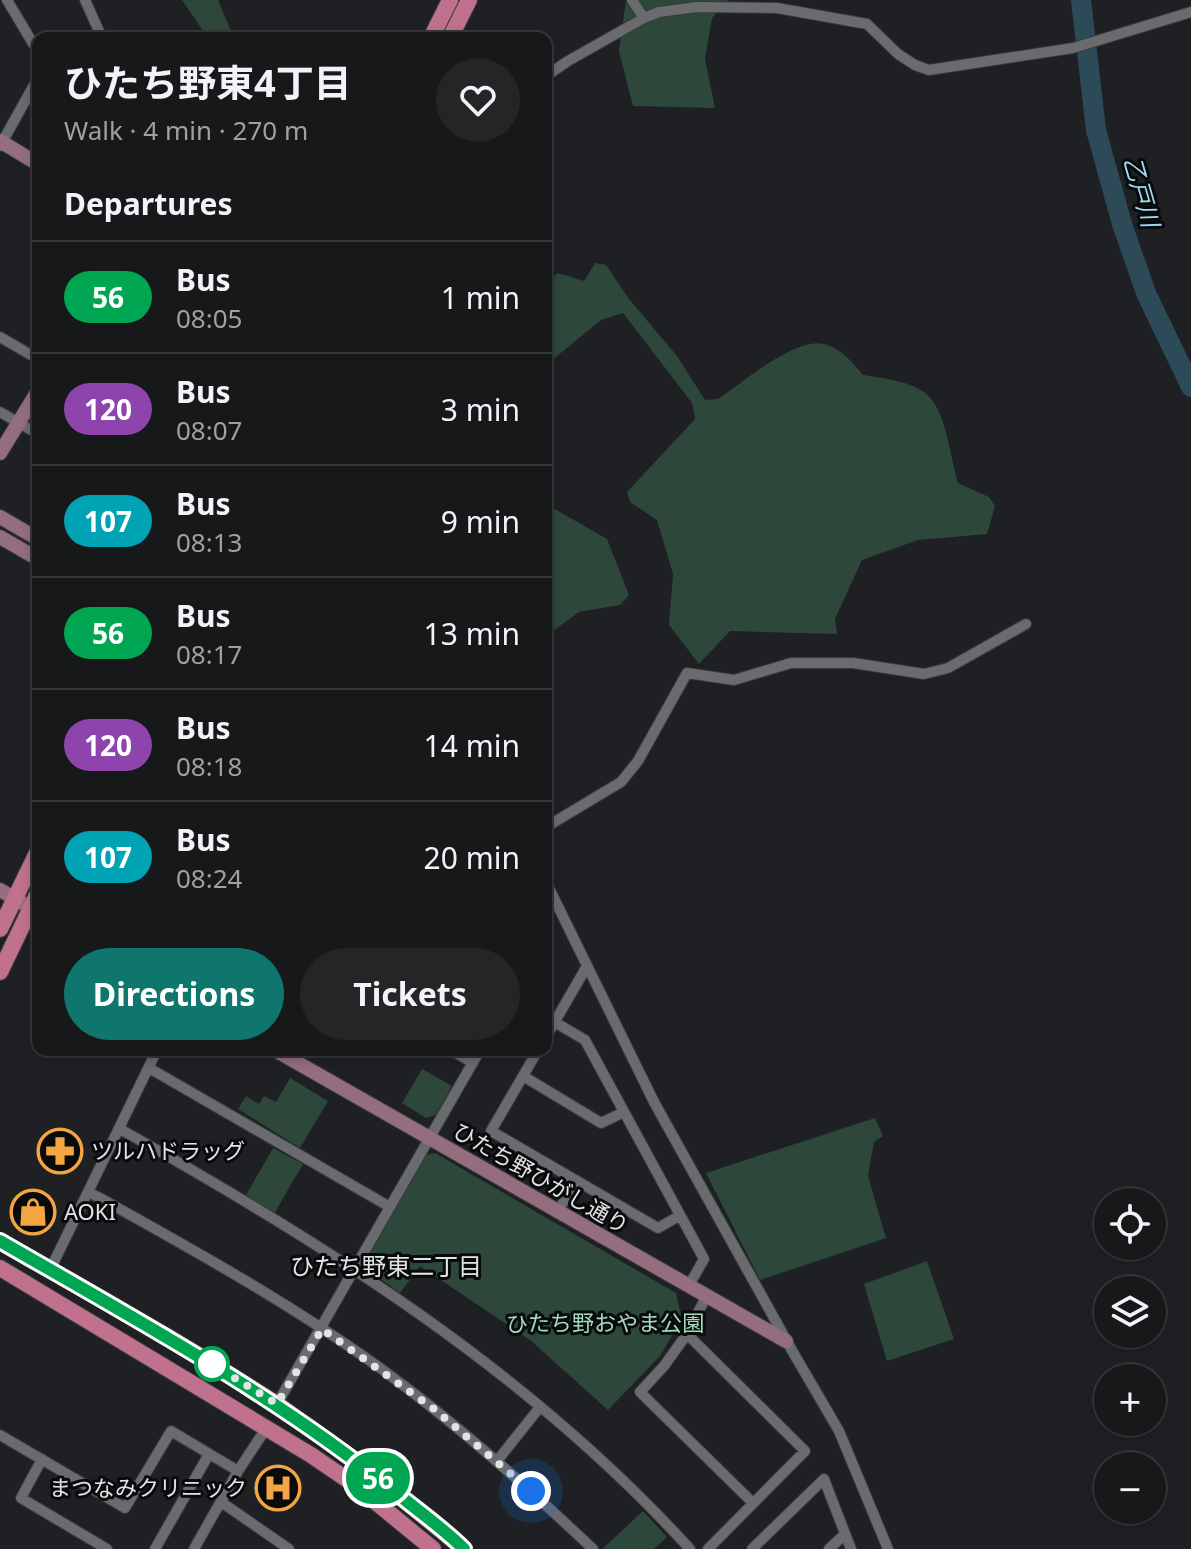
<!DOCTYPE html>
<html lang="en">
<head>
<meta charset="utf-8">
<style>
  body { margin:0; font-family:"Noto Sans","Noto Sans JP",sans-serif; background:#232527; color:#f1f3f6; height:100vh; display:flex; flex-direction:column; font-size:30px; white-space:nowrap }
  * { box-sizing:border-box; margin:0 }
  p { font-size:26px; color:#9ea0a2 }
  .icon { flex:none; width:44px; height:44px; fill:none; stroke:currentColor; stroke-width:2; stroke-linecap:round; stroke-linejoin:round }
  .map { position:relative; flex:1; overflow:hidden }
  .details { position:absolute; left:32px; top:32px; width:520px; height:1024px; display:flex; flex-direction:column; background:#16181a; border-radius:16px; box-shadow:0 4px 12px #0003,0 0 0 2px #353739 }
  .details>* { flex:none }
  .badge { padding:0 16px; border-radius:26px; font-size:28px; line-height:52px }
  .buttons { position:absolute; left:1094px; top:1188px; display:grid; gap:16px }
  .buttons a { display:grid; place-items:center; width:72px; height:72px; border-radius:50%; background:#16181a; box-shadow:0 4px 12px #0003,0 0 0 2px #353739; font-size:40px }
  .you { position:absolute; width:40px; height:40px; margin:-20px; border:6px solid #fff; border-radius:50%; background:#1a73e8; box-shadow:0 0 0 12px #1a73e833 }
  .map>.badge { position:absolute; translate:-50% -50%; box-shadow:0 0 0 4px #fff }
  h2 { padding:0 32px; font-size:30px; line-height:72px }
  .round { display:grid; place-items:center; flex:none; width:84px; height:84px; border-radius:42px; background:#232527 }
  .overview { display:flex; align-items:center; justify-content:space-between; height:136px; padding:0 32px }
  h1 { font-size:38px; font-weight:700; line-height:60px }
  .button { display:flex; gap:16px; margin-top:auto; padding:16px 32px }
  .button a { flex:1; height:92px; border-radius:48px; background:#0f766e; color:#fff; font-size:32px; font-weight:700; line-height:92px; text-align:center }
  .button a+a { background:#232527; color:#f1f3f6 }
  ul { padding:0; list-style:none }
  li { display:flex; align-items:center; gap:24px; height:112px; padding:0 32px; border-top:2px solid #353739 }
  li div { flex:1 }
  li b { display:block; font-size:30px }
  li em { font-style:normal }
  li .badge { min-width:88px; font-weight:700; text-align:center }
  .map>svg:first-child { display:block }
  .green { fill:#2d473a }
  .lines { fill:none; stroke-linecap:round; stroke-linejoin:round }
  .river { stroke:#2d4a58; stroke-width:20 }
  .street-casing { stroke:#383a3c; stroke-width:12 }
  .secondary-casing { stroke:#383a3c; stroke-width:16 }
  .primary-casing { stroke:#383a3c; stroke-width:18 }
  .street { stroke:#696b6f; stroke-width:10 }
  .secondary { stroke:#946e7e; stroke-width:14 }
  .primary { stroke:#bf718d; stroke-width:16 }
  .line-casing { stroke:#fff; stroke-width:18 }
  .line { stroke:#00a651; stroke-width:12 }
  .walk { stroke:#e2e3e5; stroke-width:8; stroke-dasharray:0 14.4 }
  .stop-dot { fill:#fff; stroke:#00a651; stroke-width:4 }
  .labels { text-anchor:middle; stroke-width:6; stroke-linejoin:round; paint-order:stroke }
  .poi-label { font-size:22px; fill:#e2e3e5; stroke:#090a0b; text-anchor:start }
  .street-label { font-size:22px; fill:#e2e3e5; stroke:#090a0b }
  .park-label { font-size:22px; fill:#a2dbbd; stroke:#090a0b }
  .water-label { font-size:24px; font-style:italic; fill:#9fd9f5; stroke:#090a0b }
  .neighbourhood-label { font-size:24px; fill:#e2e3e5; stroke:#090a0b }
</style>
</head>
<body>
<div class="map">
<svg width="1191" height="1549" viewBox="0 0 1191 1549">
  <rect width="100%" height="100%" fill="#1e2023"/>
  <!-- green -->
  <path class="green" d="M182 0H218L234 38H208Z
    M626 0H729L712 18 705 59 715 108 633 106 619 51Z
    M595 263 606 265 629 299 677 356 705 400 718 399C742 383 795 337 824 344 841 348 852 362 863 375 883 378 920 382 932 400 948 422 950 457 958 483L989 497 995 506 987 534 918 540 862 560 835 619 837 634 730 631 699 664 669 625 673 574 657 520 630 502 627 492 695 419 692 403 623 313 601 320 546 365V282L558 273 584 281Z
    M546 504 607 539 629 595 620 605 579 612 546 636Z
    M422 1069 452 1086 436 1115 426 1118 402 1103Z
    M290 1078 328 1101 300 1148 238 1109 246 1096 259 1104 264 1096 276 1102Z
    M875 1118 883 1136 874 1142 868 1176 886 1238 760 1280 706 1173Z
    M273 1148 303 1164 274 1214 245 1197Z
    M435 1153 676 1293 682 1319 660 1356 608 1410 530 1340 420 1266 400 1293 367 1269 366 1261 426 1155Z
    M927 1261 954 1339 887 1361 864 1284Z
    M643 1511 667 1537 654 1549H602Z"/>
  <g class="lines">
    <!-- river -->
    <path class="river" d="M1081 0 1096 130 1122 224 1146 293 1191 387"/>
    <!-- street casing -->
    <g class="street-casing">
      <path id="street" d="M7 0 38 52
        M85 0 102 38
        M632 0 644 18
        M546 76 568 61 644 18 659 12 697 7 777 8 867 24 898 54 915 65 929 70 1073 48 1191 12
        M0 146 38 78
        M0 337 38 359
        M0 412 38 434
        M546 827 621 782 638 761 687 673 734 680 791 663H853L924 674 948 668 1026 624
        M546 882 654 1102 794 1354 839 1431 888 1549
        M546 1017 585 1040 704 1259 688 1287
        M546 1037 587 966
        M451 1050 473 1063
        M538 1050 491 1131 658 1228 679 1216
        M149 1068 390 1207
        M523 1076 601 1123 624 1112
        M120 1129C327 1245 529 1372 690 1549
        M89 1192C188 1247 288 1302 380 1368 456 1423 525 1485 593 1549
        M557 1213 576 1180
        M50 1270 157 1050
        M706 1297 687 1334 664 1366 640 1392 753 1503
        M687 1334 805 1451 708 1549
        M277 1404 480 1050
        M0 1435 125 1508 171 1431 238 1471
        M42 1459 21 1498 107 1549
        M497 1461 540 1407
        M221 1502 289 1549
        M155 1549 209 1454
        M194 1549 238 1471 267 1427
        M752 1549 824 1479 851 1549
        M829 1549 845 1534"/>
    </g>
    <!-- secondary casing -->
    <g class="secondary-casing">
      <path id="secondary" d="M0 141 38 164
        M0 453 38 391
        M0 517 38 539
        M0 537 38 559
        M0 890 38 912
        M275 1050 786 1341"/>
    </g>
    <!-- primary casing -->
    <g class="primary-casing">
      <path id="primary" d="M431 38 450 0
        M450 38 469 0
        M0 929 38 851
        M0 972 38 893
        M0 1241 168 1337 277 1404 368 1471 464 1549
        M0 1268 311 1455 355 1485 433 1549"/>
    </g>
    <!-- street -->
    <use href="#street" class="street"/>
    <!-- secondary -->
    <use href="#secondary" class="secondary"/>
    <!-- primary -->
    <use href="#primary" class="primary"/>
  </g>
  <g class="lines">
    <!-- line casing -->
    <g class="line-casing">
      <path id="line" d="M0 1241C135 1319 272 1393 394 1491 417 1510 443 1528 464 1549"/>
    </g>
    <!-- line -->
    <use href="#line" class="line"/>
    <!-- walk -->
    <path class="walk" d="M212 1364 205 1360 277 1404 322 1329 434 1409 531 1491"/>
  </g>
  <!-- icons -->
  <defs>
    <g id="pharmacy-ring" transform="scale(2.3)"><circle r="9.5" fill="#090a0b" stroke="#f2a541" stroke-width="1.5"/><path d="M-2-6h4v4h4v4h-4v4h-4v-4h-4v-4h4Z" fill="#f2a541"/></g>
    <g id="shop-ring" transform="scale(2.3)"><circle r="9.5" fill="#090a0b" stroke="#f2a541" stroke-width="1.5"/><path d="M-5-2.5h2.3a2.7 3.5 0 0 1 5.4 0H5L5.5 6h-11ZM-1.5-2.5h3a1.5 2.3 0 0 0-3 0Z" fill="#f2a541"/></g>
    <g id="hospital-ring" transform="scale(2.3)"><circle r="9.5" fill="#090a0b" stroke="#f2a541" stroke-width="1.5"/><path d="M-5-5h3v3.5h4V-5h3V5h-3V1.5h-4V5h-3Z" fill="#f2a541"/></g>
  </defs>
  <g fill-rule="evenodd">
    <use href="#pharmacy-ring" x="60" y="1151"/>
    <use href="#shop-ring" x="33" y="1212"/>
    <use href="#hospital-ring" x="278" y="1488"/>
  </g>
  <!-- markers -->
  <circle class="stop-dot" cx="212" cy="1364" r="16"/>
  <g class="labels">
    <!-- poi labels -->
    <g class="poi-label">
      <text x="91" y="1159">ツルハドラッグ</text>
      <text x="64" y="1220">AOKI</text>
      <text x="247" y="1496" text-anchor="end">まつなみクリニック</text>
    </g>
    <!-- street labels -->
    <g class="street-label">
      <text transform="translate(541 1178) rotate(30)" y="8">ひたち野ひがし通り</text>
    </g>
    <!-- park labels -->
    <g class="park-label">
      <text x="605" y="1331">ひたち野おやま公園</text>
    </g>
    <!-- water labels -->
    <g class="water-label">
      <text transform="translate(1141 192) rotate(74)" y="8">乙戸川</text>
    </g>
    <!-- neighbourhood labels -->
    <g class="neighbourhood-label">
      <text x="386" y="1275">ひたち野東二丁目</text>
    </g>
  </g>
</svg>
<div class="buttons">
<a><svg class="icon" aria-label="locate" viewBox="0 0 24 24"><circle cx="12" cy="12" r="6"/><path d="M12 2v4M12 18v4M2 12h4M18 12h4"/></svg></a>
<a><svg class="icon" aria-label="layers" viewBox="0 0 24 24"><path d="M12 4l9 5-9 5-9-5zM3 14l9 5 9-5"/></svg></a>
<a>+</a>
<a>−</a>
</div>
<div class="you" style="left:531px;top:1491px"></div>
<b class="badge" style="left:378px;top:1478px;background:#00a651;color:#fff">56</b>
<section class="details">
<div class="overview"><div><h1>ひたち野東4丁目</h1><p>Walk · 4 min · 270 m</p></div><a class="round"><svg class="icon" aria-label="heart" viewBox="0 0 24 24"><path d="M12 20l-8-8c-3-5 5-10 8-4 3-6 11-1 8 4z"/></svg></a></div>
<h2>Departures</h2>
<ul>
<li><span class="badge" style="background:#00a651;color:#fff">56</span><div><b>Bus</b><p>08:05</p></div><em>1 min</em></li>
<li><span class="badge" style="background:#8e44ad;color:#fff">120</span><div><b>Bus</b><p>08:07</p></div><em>3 min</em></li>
<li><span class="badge" style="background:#00a3b4;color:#fff">107</span><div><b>Bus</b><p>08:13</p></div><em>9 min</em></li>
<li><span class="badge" style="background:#00a651;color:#fff">56</span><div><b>Bus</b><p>08:17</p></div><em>13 min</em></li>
<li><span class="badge" style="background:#8e44ad;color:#fff">120</span><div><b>Bus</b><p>08:18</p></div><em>14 min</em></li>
<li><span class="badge" style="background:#00a3b4;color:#fff">107</span><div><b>Bus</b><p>08:24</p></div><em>20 min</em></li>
</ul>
<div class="button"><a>Directions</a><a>Tickets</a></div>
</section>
</div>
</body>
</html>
